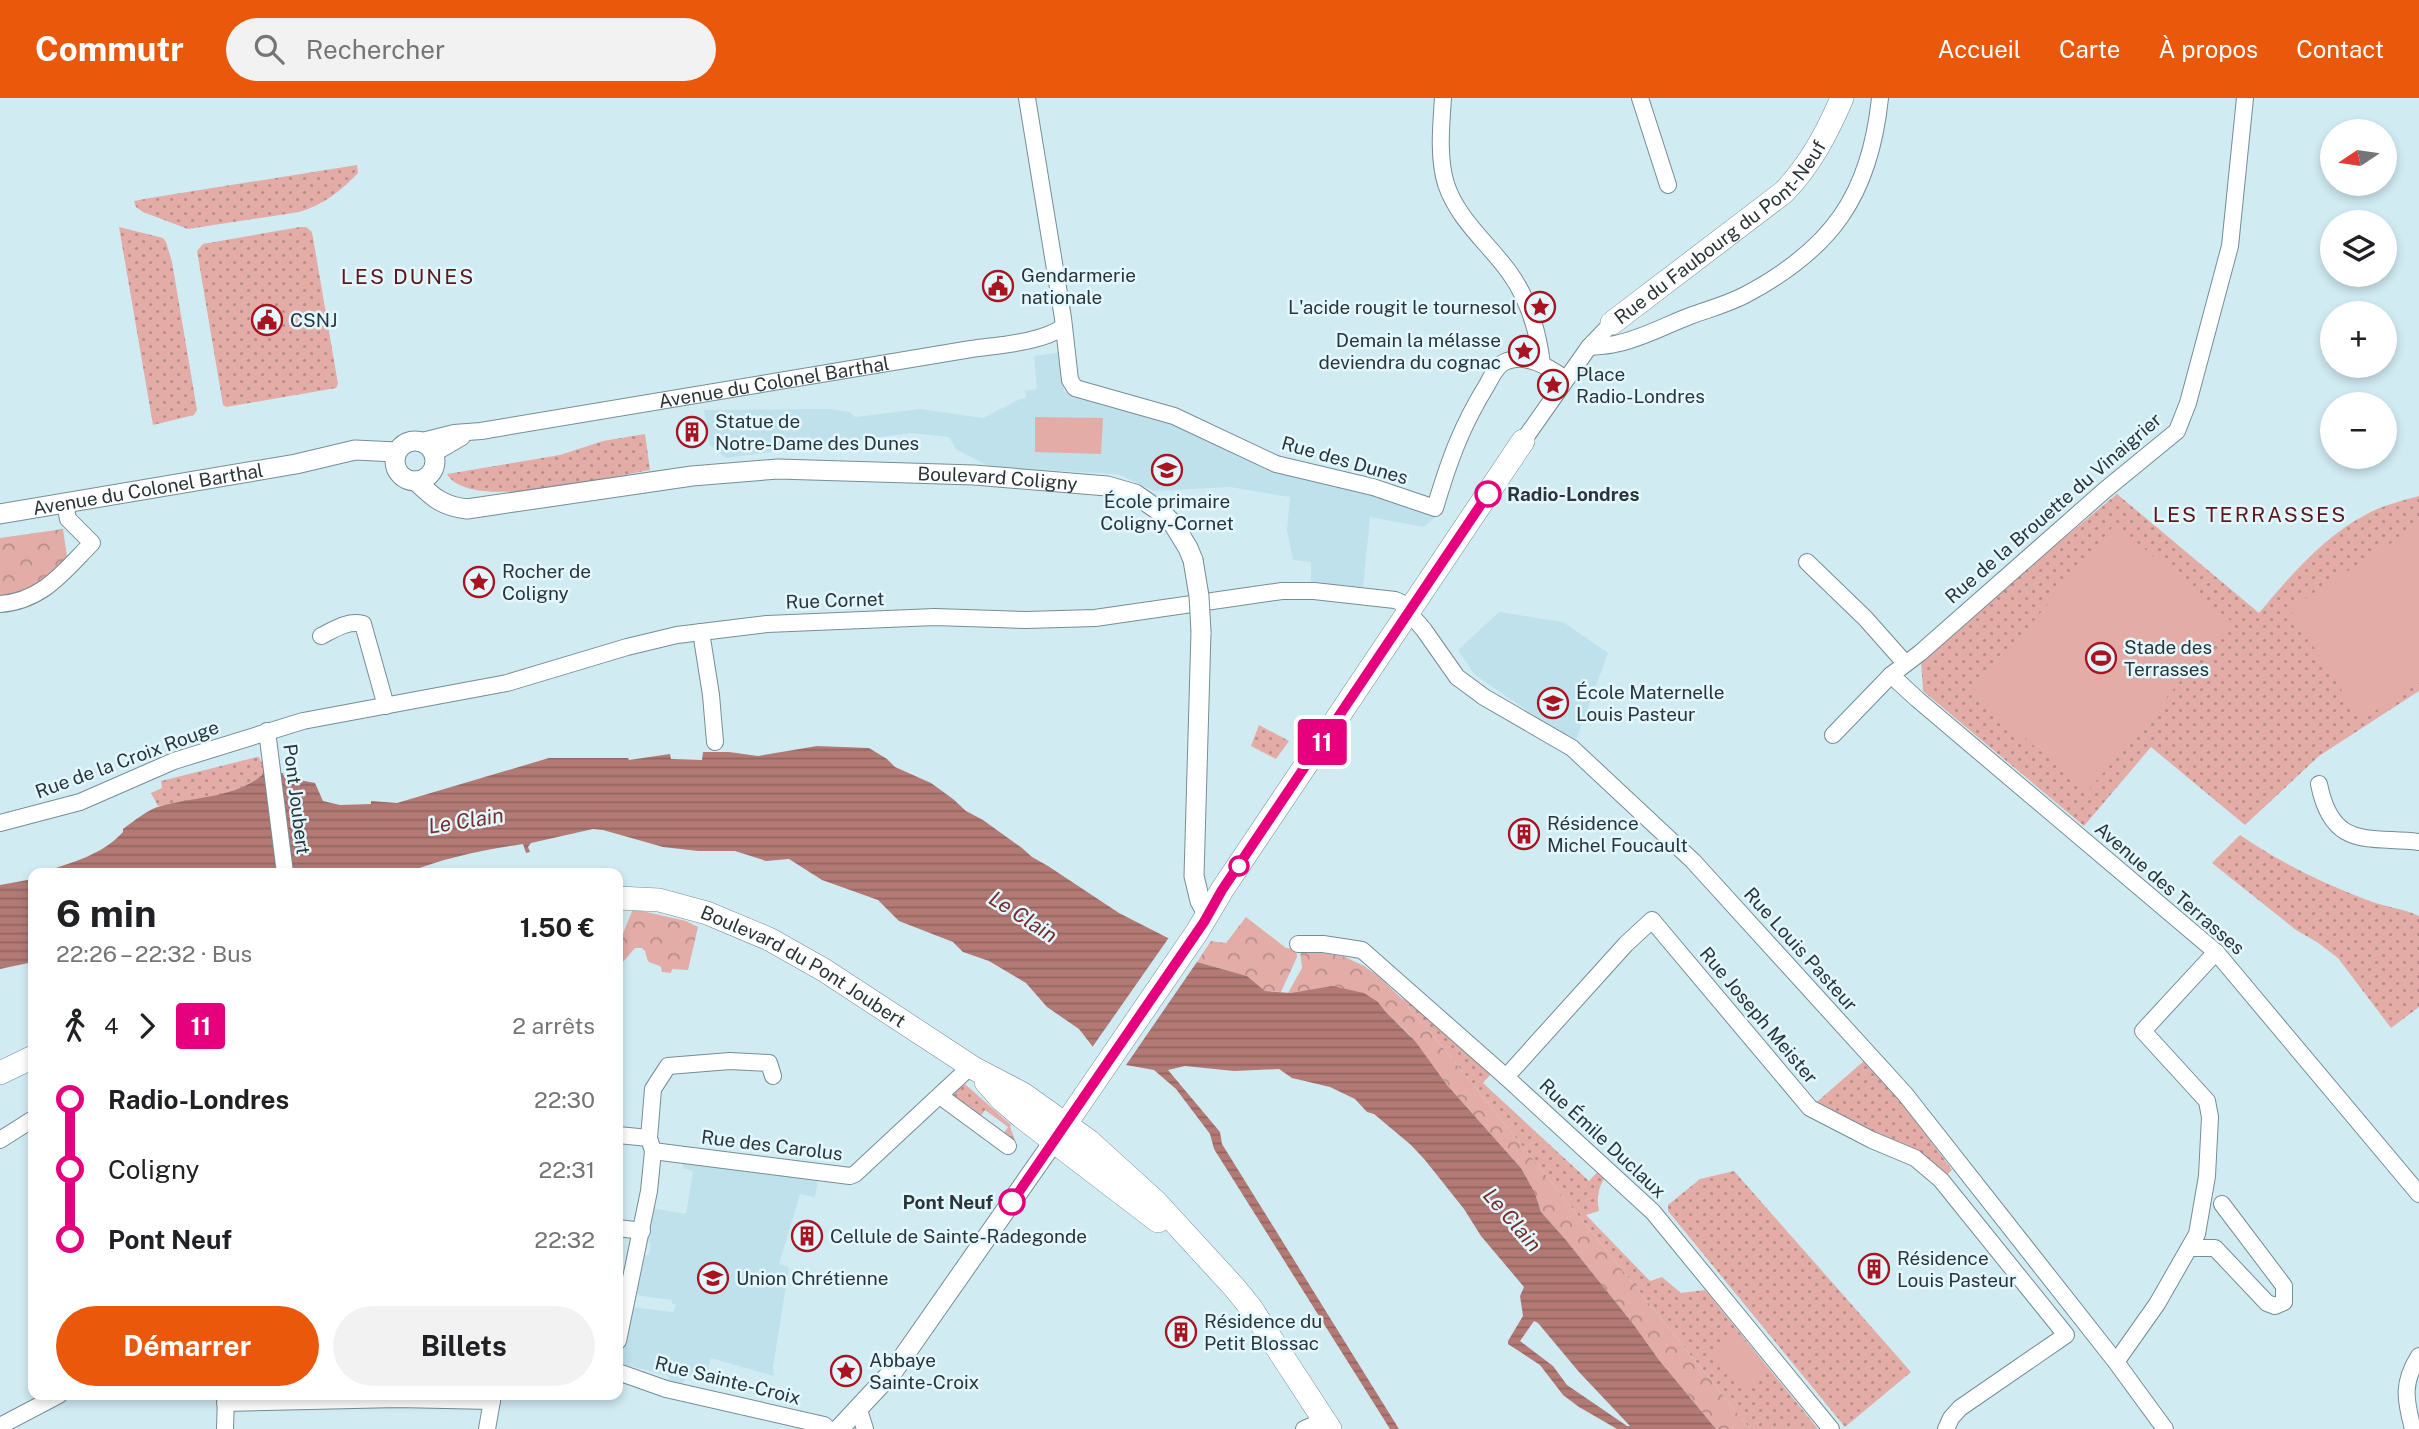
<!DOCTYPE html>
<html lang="fr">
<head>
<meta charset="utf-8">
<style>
  body { margin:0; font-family:"Public Sans",sans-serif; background:#f2f2f2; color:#202124; height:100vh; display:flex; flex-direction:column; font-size:26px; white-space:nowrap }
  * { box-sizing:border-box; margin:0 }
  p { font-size:23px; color:#757577 }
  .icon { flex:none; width:38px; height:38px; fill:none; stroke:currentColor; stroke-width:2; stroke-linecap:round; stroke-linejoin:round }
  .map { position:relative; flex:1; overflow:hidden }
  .panel { position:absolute; left:28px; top:770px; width:595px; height:532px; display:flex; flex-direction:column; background:#fff; border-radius:14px; box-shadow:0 4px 10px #0003 }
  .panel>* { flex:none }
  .badge { padding:0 14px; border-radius:5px; font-size:24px; line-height:46px }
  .needle { width:46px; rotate:257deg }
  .controls { position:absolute; left:2320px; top:21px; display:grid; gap:14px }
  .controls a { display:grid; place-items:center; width:77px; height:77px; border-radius:50%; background:#fff; box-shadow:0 4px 10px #0003; font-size:35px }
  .map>.badge { position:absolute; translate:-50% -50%; box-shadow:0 0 0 4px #fff }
  .legs { display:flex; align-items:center; gap:10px; height:77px; padding:0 28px; font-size:23px }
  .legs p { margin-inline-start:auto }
  .overview { display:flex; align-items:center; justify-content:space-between; height:119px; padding:0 28px }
  h1 { font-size:38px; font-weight:700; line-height:52px }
  .action { display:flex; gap:14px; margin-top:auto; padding:14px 28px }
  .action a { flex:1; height:80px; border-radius:42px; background:#ea580c; color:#fff; font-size:28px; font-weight:700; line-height:80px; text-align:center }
  .action a+a { background:#f2f2f2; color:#202124 }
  ul { padding:0 28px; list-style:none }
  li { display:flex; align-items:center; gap:24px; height:70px; font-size:26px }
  li i { display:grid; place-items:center; width:10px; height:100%; margin:0 9px; background:currentColor }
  li i::after { content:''; width:18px; height:18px; margin:-9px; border:5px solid; border-radius:50%; background:#fff }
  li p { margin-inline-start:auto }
  li:first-child i { background:linear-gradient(#0000 50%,currentColor 0) }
  li:last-child i { background:linear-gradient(currentColor 50%,#0000 0) }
  header { display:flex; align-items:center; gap:42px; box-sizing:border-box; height:98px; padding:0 35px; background:#ea580c; color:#fff }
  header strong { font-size:33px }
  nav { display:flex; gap:38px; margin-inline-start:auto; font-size:24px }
  .search { width:490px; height:63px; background:#f2f2f2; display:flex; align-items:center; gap:18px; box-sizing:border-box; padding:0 24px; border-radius:38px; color:#757577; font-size:26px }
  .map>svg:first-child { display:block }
  .built { fill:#bee1ec }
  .grass { fill:url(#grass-dots) }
  .park { fill:url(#park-crowns) }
  .pitch { fill:#e3aca7 }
  .water { fill:url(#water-rules); fill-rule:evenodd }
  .pier { fill:#d1ebf3 }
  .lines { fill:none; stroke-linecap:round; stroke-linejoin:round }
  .minor-casing { stroke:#768d95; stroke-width:18 }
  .tertiary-casing { stroke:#768d95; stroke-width:21 }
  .secondary-casing { stroke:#768d95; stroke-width:24 }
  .minor { stroke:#fff; stroke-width:16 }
  .tertiary { stroke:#fff; stroke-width:19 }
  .secondary { stroke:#fff; stroke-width:23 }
  .tertiary-bridge-casing { stroke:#768d95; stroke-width:21; stroke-linecap:butt }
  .tertiary-bridge { stroke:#fff; stroke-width:19 }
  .line-1-casing { stroke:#fff; stroke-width:16 }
  .line-1 { stroke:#e6007e; stroke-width:10 }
  .stop-1-dot { fill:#fff; stroke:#e6007e; stroke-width:3.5 }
  .labels { text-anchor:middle; stroke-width:5; stroke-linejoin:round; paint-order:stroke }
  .street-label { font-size:19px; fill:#2b3538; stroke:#e3f7fe }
  .poi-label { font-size:19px; fill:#2b3538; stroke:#e3f7fe; text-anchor:start }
  .stop-label { font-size:19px; font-weight:bold; fill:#2b3538; stroke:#e3f7fe; text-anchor:start }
  .neighbourhood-label { font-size:21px; letter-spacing:2px; fill:#5d1818; stroke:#e3f7fe }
  .water-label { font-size:21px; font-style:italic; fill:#762d2b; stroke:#e3f7fe }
</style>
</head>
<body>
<header>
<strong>Commutr</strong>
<div class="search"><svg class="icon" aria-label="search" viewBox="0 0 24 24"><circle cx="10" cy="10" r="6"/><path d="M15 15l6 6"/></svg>Rechercher</div>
<nav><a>Accueil</a><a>Carte</a><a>À propos</a><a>Contact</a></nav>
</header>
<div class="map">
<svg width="2419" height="1331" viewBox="0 0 2419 1331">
  <defs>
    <pattern id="grass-dots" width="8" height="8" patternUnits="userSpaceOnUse" patternTransform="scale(1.75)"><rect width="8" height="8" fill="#e3aca7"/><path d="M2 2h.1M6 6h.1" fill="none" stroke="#b88d89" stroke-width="1.8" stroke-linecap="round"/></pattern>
    <pattern id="park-crowns" width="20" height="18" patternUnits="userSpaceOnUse" patternTransform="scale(1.75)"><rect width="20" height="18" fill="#e3aca7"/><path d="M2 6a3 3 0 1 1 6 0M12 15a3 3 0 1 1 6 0" fill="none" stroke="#b88d89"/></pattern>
    <pattern id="water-rules" width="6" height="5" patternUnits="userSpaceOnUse" patternTransform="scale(1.75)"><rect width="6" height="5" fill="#b37a75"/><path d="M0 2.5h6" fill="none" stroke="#926561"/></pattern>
  </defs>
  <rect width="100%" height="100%" fill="#d1ebf3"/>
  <!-- built -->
  <path class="built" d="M1061 254 1064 294 1071 293 1169 321 1423 411 1441 414 1424 429 1370 419 1363 490 1311 485V464L1293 462 1287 432 1290 399 1230 389 1154 393 1118 376 990 369 956 351 949 339 911 335 726 360 710 347 704 312 829 311 849 314 855 319 920 311 983 320 1020 301 1026 300 1025 293 1037 291 1034 258Z
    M1499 514 1563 524 1608 555 1575 645 1475 577 1458 552Z
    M684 1062 818 1081 815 1099 800 1096 779 1166 789 1169 773 1269 774 1278 711 1260 707 1277 695 1274 691 1278 686 1277 682 1290 667 1287 669 1278 623 1266 621 1259 632 1209 673 1214 676 1207 672 1205V1202L635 1197 643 1159 649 1156 651 1146 647 1141 652 1110 686 1116 693 1073 682 1070Z"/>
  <!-- grass -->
  <path class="grass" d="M357 67 358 75C342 92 322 108 299 114L188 131 143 114 136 109 134 103 150 100Z
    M119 129 163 140 166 144 172 164 197 312 194 317 153 327Z
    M300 129H306L312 134 338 286 336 290 226 309 223 307 197 153 203 146Z
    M645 336 650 372C610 379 469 415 447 376L560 357 603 343Z
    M2117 396 2259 515C2291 477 2323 439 2367 416 2383 407 2402 403 2419 398V593L2319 658 2245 727 2151 649 2084 728 1923 593 1921 562 1965 522Z
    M1259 627 1289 643 1276 661 1251 648Z
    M257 659H259L264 670 262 677C237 698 190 703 158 708L151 695 162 690 161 683Z
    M2240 737C2279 764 2322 785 2367 802 2384 809 2402 810 2419 818V909L2391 930 2338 860 2317 844 2296 832 2212 765Z
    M1401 900 1439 918 1496 970 1483 985 1589 1083 1602 1069 1608 1074C1599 1088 1596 1097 1599 1113L1586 1117 1650 1183 1662 1179 1681 1195 1705 1192 1818 1331H1750L1454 963Z
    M1865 962 1898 999 1952 1072 1941 1082 1810 1010Z
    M962 986 966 987 1011 1027 1010 1029 1015 1042 1012 1046 1002 1039 1008 1029 985 1012 978 1022 951 997Z
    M1734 1073 1911 1274 1845 1329 1668 1113V1107L1700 1081Z"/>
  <!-- park -->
  <path class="park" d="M63 431 67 459 64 466 40 489 0 500V440Z
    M633 811 686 823 698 829 688 872 672 871 671 875 662 874 661 869C650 862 649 870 645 853L642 850H635L623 864 618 863V848Z
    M1246 819 1286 850 1296 851 1297 859 1281 894 1265 893 1247 878 1197 864 1211 843 1226 845Z
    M1300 851 1345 859 1364 868 1378 878 1401 900 1454 963 1750 1331H1716L1659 1262 1634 1227 1566 1142 1541 1114 1535 1095 1521 1070 1447 987 1409 936 1385 913 1378 904 1288 895 1302 870Z"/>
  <!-- pitch -->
  <path class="pitch" d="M1035 319 1103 320 1101 356 1035 354Z
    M2115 426 2231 523 2088 693 1972 596Z
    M2419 427V585L2361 622 2289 511Z
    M1736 1237 1768 1275 1747 1293 1715 1255Z"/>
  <!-- water -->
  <path class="water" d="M817 648 869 650 887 661 895 669 931 685 953 701 966 713 983 722 1022 750 1032 759 1048 768 1119 815 1168 840 1197 864 1247 878 1265 893 1291 895 1332 888 1364 895 1378 904 1385 913 1415 943 1447 987 1521 1070 1535 1095 1541 1114 1566 1142 1634 1227 1659 1262 1716 1331H1617L1579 1309 1563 1297 1540 1267 1508 1246V1243L1523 1218 1520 1198 1524 1189 1481 1138 1464 1111 1425 1062 1411 1047 1374 1016 1367 1014 1355 1001 1330 989 1292 980 1279 971 1234 973 1185 968 1168 972 1220 1034 1222 1046 1399 1331H1390L1214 1051 1210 1036 1176 991 1154 972 1126 967 1093 949 1079 931 1047 909 1026 885 989 863 963 854 953 844 899 823 878 802 822 782 789 761 766 763 735 753H698L663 749 603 732 593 731 531 745 528 749 530 754 526 755 523 746C482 752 444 760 406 775H41C72 764 101 758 123 734V731C134 723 148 711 161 708 194 699 235 700 262 677L264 670 260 663 274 675H283L284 679 315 685 323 703 340 707 371 706V703L397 705 549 660H628L629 662 670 656 671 661 702 662 703 654H729L758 658ZM1534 1223 1538 1225 1579 1274 1630 1328H1627L1567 1287 1553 1268 1520 1243Z
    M33 778V864L0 871V787L33 781Z"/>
  <!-- pier -->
  <path class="pier" d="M1170 838 1199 861 1124 970 1091 951Z"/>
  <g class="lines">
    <!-- minor casing -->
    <g class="minor-casing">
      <g id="minor">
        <path d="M1027 0 1063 220 1070 282 1075 290 1174 318 1276 366 1373 389 1435 410C1449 363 1461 329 1487 287 1492 278 1497 266 1507 263 1528 255 1549 270 1566 281"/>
        <path d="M1443 0C1441 28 1438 60 1446 86 1458 122 1488 145 1509 174 1528 200 1538 234 1542 266"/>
        <path d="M1640 0 1668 87"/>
        <path d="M1589 249C1598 248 1607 248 1615 246 1641 241 1666 227 1690 218 1709 211 1728 206 1745 197 1832 151 1870 97 1880 0"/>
        <path id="s1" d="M422 343 454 335 481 333 971 251C997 247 1041 245 1063 229"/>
        <path d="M1523 343 1589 249 1612 225"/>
        <path d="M435 359 438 353 462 339"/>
        <path d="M1807 464 1865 520 1905 565"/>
        <path d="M0 506C43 503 64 473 92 445L68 421 65 405"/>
        <path d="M701 534 711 597 715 644"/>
        <path d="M321 538C335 531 348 522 363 526L386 608"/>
        <path d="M1891 577 1917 601 2216 854 2419 1096"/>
        <path d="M267 633 285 775"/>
        <path d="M1833 637 1891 577 1920 555 2105 392 2177 333 2188 305 2230 148 2245 0"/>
        <path d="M2319 686C2332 752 2368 738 2419 744"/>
        <path d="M0 725 80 704 174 663 303 623 507 585 627 549 677 537 767 526 935 519 1026 522 1095 520 1282 493H1314L1395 502 1400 504 1424 532 1457 579 1484 599 1572 650 1693 763 1905 996 2116 1264 2165 1331"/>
        <path d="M1298 846H1323L1362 852 1506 979 1653 1114 1831 1331"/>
        <path d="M1506 979 1626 846 1652 822 1810 1010 1872 1042 1915 1060 1941 1082 2066 1237 1960 1310 1951 1320 1946 1331"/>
        <path d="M940 998 1008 1048"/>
        <path d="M618 1037 649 1040"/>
        <path d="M0 1042 33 1021"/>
        <path d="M653 1053 850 1078 855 1076 970 969"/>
        <path d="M618 1130 642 1133"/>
        <path d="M2190 1150H2215L2267 1205 2275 1208 2284 1204V1188L2222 1106"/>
        <path d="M618 1243 649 1093 653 1053 649 1040 653 991 668 968 730 963 769 965 773 978"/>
        <path d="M2116 1264 2157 1206 2197 1136 2207 1078 2210 1019 2207 1003 2143 933 2216 854"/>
        <path d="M618 1274 666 1291 824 1327 828 1331"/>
        <path d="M225 1305 398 1301 492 1303"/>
        <path d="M858 1309 865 1331"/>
        <path d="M0 1328 59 1297"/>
        <path d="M225 1331 226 1297"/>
        <path d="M487 1331 493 1297"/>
        <path d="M1304 1331 1325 1322"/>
        <path d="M2413 1331C2405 1301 2402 1285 2419 1258"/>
      </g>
    </g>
    <!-- tertiary casing -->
    <g class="tertiary-casing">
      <g id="tertiary">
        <circle cx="415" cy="363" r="20"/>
        <path id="s2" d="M416 383C434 400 442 408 467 411L692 378 778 371 974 377 1107 388 1135 396 1161 414 1174 427 1188 450 1193 462"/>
        <path id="s3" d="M0 416 296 366 355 352 396 354"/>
        <path d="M1201 534 1194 778 1200 803 1208 817"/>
        <path d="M839 1331 894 1272 1054 1043"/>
      </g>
    </g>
    <!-- secondary casing -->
    <g class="secondary-casing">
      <g id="secondary">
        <path id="s4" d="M1612 225 1784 94C1810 67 1827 35 1842 0"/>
        <path id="s5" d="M618 800 659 802 707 815 769 841 824 872 975 971 1023 996 1089 1043 1156 1104 1234 1189 1251 1210 1330 1331"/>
        <path d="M0 975 33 959"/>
        <path d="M986 984 1002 1002 1022 1019 1158 1123"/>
        <path d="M1054 1043 1197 834 1222 792 1523 343"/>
      </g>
    </g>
    <!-- minor -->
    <use href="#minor" class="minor"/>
    <!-- tertiary -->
    <use href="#tertiary" class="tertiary"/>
    <!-- secondary -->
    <use href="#secondary" class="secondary"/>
    <!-- tertiary-bridge casing -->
    <g class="tertiary-bridge-casing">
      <path id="tertiary-bridge" d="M1193 462 1199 498 1201 534"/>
    </g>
    <!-- tertiary-bridge -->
    <use href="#tertiary-bridge" class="tertiary-bridge"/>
  </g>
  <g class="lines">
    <!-- line-1 casing -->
    <g class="line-1-casing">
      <path id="line-1" d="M1012 1104 1204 824 1222 792 1488 396"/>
    </g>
    <!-- line-1 -->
    <use href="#line-1" class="line-1"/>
  </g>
  <!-- icons -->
  <defs>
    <g id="civic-ring" transform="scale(1.575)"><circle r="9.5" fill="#e3f7fe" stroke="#a91420" stroke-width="1.5"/><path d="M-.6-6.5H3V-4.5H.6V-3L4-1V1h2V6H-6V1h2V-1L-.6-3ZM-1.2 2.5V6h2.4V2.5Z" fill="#a91420"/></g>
    <g id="sight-ring" transform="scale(1.575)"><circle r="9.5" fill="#e3f7fe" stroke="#a91420" stroke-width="1.5"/><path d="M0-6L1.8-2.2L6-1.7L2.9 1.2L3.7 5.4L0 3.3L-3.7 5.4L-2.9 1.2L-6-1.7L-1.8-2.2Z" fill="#a91420"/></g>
    <g id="building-ring" transform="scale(1.575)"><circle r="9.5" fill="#e3f7fe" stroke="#a91420" stroke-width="1.5"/><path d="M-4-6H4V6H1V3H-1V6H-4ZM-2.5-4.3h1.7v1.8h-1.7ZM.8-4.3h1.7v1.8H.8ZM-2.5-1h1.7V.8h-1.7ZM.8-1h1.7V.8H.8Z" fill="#a91420"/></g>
    <g id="school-ring" transform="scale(1.575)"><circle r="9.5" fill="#e3f7fe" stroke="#a91420" stroke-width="1.5"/><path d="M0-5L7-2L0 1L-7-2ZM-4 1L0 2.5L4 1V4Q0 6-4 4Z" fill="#a91420"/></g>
    <g id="stadium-ring" transform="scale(1.575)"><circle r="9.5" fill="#e3f7fe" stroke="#a91420" stroke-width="1.5"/><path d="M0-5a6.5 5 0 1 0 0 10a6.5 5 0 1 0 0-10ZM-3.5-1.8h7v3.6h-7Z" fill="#a91420"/></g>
  </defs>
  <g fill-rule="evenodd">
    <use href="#civic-ring" x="998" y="188"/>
    <use href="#sight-ring" x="1540" y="209"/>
    <use href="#civic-ring" x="267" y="222"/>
    <use href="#sight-ring" x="1524" y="253"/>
    <use href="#sight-ring" x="1553" y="287"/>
    <use href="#building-ring" x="692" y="334"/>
    <use href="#school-ring" x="1167" y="372"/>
    <use href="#sight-ring" x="479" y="484"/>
    <use href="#stadium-ring" x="2101" y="560"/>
    <use href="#school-ring" x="1553" y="605"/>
    <use href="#building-ring" x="1524" y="736"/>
    <use href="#building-ring" x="807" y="1138"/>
    <use href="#building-ring" x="1874" y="1171"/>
    <use href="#school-ring" x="713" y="1180"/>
    <use href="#building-ring" x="1181" y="1234"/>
    <use href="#sight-ring" x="846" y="1273"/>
  </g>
  <!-- markers -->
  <g class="stop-1-dot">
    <circle cx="1488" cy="396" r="12"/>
    <circle cx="1239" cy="768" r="9"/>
    <circle cx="1012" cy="1104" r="12"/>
  </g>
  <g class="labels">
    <!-- street labels -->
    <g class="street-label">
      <text dy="7" stroke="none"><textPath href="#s4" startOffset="142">Rue du Faubourg du Pont-Neuf</textPath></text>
      <text dy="7" stroke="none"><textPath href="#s1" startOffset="357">Avenue du Colonel Barthal</textPath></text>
      <text transform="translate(1345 362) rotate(16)" y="7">Rue des Dunes</text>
      <text dy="7" stroke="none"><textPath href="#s2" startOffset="593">Boulevard Coligny</textPath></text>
      <text dy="7" stroke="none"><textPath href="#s3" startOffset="150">Avenue du Colonel Barthal</textPath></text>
      <text transform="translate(2053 410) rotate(-41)" y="7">Rue de la Brouette du Vinaigrier</text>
      <text transform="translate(835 502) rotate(-2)" y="7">Rue Cornet</text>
      <text transform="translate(127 661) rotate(-20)" y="7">Rue de la Croix Rouge</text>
      <text transform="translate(297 701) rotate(83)" y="7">Pont Joubert</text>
      <text transform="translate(2170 790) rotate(41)" y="7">Avenue des Terrasses</text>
      <text transform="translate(1801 851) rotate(48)" y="7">Rue Louis Pasteur</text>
      <text dy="7" stroke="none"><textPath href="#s5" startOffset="201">Boulevard du Pont Joubert</textPath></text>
      <text transform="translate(1759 917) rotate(50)" y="7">Rue Joseph Meister</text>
      <text transform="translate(1603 1040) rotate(43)" y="7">Rue Émile Duclaux</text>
      <text transform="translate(772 1047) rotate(7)" y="7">Rue des Carolus</text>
      <text transform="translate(728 1282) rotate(14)" y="7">Rue Sainte-Croix</text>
    </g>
    <!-- poi labels -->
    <g class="poi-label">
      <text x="1021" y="184">Gendarmerie<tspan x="1021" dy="22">nationale</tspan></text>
      <text x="1517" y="216" text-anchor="end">L'acide rougit le tournesol</text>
      <text x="290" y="229">CSNJ</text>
      <text x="1501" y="249" text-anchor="end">Demain la mélasse<tspan x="1501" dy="22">deviendra du cognac</tspan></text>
      <text x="1576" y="283">Place<tspan x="1576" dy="22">Radio-Londres</tspan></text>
      <text x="715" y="330">Statue de<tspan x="715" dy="22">Notre-Dame des Dunes</tspan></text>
      <text x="1167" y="410" text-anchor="middle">École primaire<tspan x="1167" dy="22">Coligny-Cornet</tspan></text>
      <text x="502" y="480">Rocher de<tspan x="502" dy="22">Coligny</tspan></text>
      <text x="2124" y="556">Stade des<tspan x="2124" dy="22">Terrasses</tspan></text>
      <text x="1576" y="601">École Maternelle<tspan x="1576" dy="22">Louis Pasteur</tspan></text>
      <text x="1547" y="732">Résidence<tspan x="1547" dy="22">Michel Foucault</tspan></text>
      <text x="830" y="1145">Cellule de Sainte-Radegonde</text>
      <text x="1897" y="1167">Résidence<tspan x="1897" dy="22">Louis Pasteur</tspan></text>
      <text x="736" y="1187">Union Chrétienne</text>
      <text x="1204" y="1230">Résidence du<tspan x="1204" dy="22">Petit Blossac</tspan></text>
      <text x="869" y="1269">Abbaye<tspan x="869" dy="22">Sainte-Croix</tspan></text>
    </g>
    <!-- stop labels -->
    <g class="stop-label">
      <text x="1507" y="403">Radio-Londres</text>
      <text x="993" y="1111" text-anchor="end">Pont Neuf</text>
    </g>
    <!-- neighbourhood labels -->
    <g class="neighbourhood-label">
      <text x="408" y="186">LES DUNES</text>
      <text x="2250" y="424">LES TERRASSES</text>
    </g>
    <!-- water labels -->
    <g class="water-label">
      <text transform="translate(466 723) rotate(-9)" y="7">Le Clain</text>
      <text transform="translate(1023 819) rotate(33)" y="7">Le Clain</text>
      <text transform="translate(1512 1122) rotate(49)" y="7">Le Clain</text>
    </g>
  </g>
</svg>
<div class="controls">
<a><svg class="needle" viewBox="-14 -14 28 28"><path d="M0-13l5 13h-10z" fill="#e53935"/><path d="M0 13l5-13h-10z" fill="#757577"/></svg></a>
<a><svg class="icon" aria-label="layers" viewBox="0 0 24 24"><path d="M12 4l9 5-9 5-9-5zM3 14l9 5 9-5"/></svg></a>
<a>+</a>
<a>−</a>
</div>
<b class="badge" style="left:1322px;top:644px;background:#e6007e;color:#fff">11</b>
<section class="panel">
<div class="overview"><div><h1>6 min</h1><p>22:26 – 22:32 · Bus</p></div><b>1.50 €</b></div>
<div class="legs"><svg class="icon" aria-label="walk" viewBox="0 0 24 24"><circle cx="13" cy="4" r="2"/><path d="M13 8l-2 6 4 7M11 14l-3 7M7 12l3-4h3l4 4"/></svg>4<svg class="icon" aria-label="forward" viewBox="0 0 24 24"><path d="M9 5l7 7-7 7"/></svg><b class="badge" style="background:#e6007e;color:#fff">11</b><p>2 arrêts</p></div>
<ul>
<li><i style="color:#e6007e"></i><b>Radio-Londres</b><p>22:30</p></li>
<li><i style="color:#e6007e"></i><span>Coligny</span><p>22:31</p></li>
<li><i style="color:#e6007e"></i><b>Pont Neuf</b><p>22:32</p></li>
</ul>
<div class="action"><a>Démarrer</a><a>Billets</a></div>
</section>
</div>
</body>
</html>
